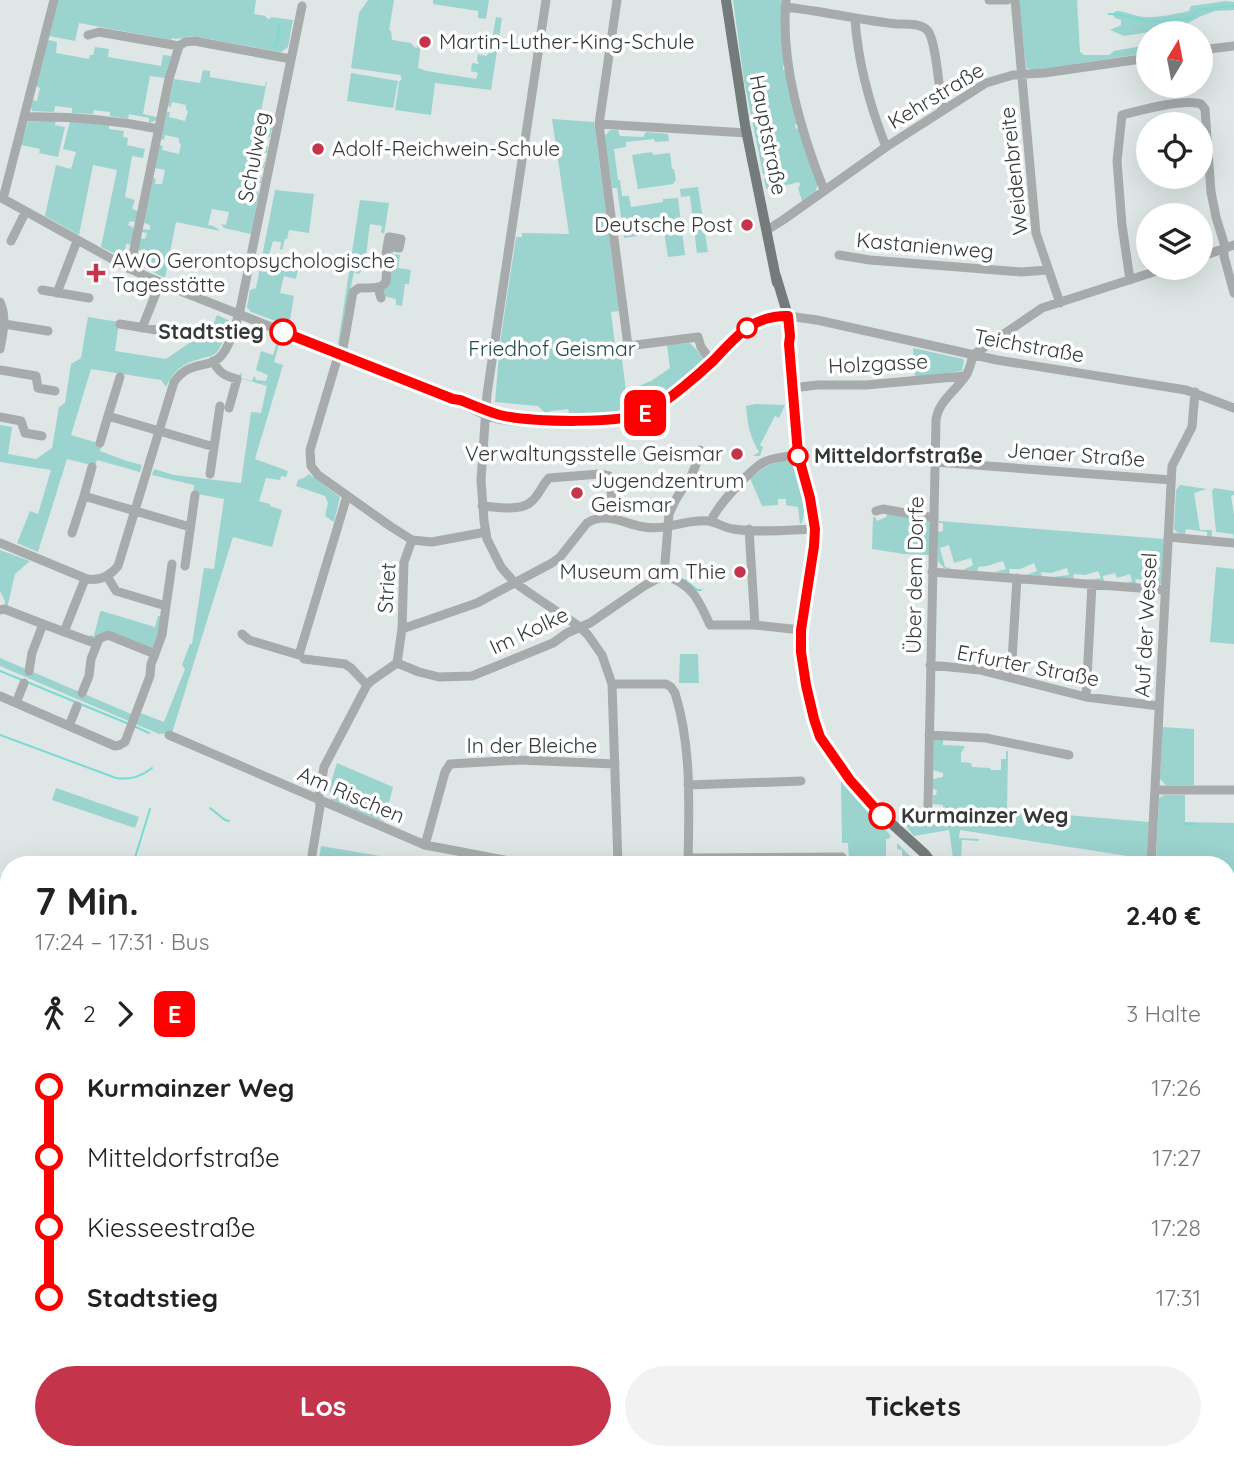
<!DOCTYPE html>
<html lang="de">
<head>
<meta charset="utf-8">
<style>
  body { margin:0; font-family:Quicksand,sans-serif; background:#f2f2f2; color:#222; height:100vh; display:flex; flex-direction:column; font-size:26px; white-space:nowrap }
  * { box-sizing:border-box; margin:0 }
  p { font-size:23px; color:#767676 }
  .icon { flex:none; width:38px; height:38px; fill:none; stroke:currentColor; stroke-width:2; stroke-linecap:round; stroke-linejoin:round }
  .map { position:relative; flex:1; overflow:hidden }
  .drawer { position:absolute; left:0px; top:856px; width:1236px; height:604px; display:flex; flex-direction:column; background:#fff; border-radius:28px 28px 0 0; box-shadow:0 7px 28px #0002 }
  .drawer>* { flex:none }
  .badge { padding:0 14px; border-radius:10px; font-size:24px; line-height:46px }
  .needle { width:46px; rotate:10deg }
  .fabs { position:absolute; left:1136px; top:21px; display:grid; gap:14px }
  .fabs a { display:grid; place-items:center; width:77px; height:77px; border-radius:50%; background:#fff; box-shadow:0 7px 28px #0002; font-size:35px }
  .map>.badge { position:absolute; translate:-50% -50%; box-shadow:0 0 0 4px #fff }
  .legs { display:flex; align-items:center; gap:10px; height:77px; padding:0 35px; font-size:23px }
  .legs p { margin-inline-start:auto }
  .headline { display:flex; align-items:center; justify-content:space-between; height:119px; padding:0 35px }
  h1 { font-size:38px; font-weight:800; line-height:52px }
  .button { display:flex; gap:14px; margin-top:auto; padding:14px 35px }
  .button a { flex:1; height:80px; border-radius:42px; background:#c4344a; color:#fff; font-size:28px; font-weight:800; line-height:80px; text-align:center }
  .button a+a { background:#f2f2f2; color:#222 }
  ul { padding:0 35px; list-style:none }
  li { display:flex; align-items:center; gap:24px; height:70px; font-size:26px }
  li i { display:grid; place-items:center; width:10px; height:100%; margin:0 9px; background:currentColor }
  li i::after { content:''; width:18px; height:18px; margin:-9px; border:5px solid; border-radius:50%; background:#fff }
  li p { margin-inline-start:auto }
  li:first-child i { background:linear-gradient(#0000 50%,currentColor 0) }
  li:last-child i { background:linear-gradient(currentColor 50%,#0000 0) }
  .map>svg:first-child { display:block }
  .green { fill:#9bd3ce }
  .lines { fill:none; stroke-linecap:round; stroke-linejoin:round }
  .stream { stroke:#7adad3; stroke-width:2 }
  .minor { stroke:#a7abab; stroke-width:9 }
  .major { stroke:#747b7b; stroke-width:10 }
  .line-1-casing { stroke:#fff; stroke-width:16 }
  .line-1 { stroke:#f00; stroke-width:10 }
  .poi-dot { fill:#c4344a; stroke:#fff; stroke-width:2.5 }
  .stop-1-dot { fill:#fff; stroke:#f00; stroke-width:3.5 }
  .labels { text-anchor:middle; stroke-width:7; stroke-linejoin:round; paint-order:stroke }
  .poi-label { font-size:21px; fill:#353938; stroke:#fff; text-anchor:start }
  .street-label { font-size:21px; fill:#353938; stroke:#fff }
  .stop-label { font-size:21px; font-weight:bold; fill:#353938; stroke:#fff; text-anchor:start }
  .park-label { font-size:21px; fill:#204c49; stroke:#fff }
</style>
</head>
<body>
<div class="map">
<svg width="1234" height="1459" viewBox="0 0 1234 1459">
  <rect width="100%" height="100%" fill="#dee7e6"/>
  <!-- green -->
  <path class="green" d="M58 0H256L254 14 266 16V18L270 19 271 17 293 20 288 47 281 52 192 36 176 39 172 38 171 40 79 23 75 41 49 36Z
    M368 0H394L389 30 391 31 392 40 411 43 414 47 417 48 418 42 421 43 418 68 427 71 476 79 478 73 471 71 472 63 479 64 477 60 478 54 486 56 490 52 496 17 502 18 491 90 435 83 431 115 395 110 399 82 402 79 400 75 351 68 359 13Z
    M433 0H489L486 19 478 18V11L433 4Z
    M733 0H781V31L785 65 783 66V70H786L798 123 795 125 796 129 799 128 818 184 815 192 802 201 798 188 800 185 799 182 780 187 779 186 766 189 764 179 766 178 767 183 779 179 770 141 760 143 765 164 764 165 766 173 763 174 744 81Z
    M1019 0H1077L1080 52 1084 55H1109L1114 51 1148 45V53L1034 70 1026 68Z
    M1226 1 1234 2V10L1215 11 1199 17 1182 27 1124 36 1110 30 1121 25V20L1115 18 1112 14 1116 11C1126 11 1134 16 1144 17 1156 18 1178 14 1189 11L1191 6Z
    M48 40 57 42 56 53 89 59 90 55H93L95 47 109 49 108 57 161 66 163 55 171 56 165 78 150 76 143 114 157 117 155 121 149 123V118L129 114 128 119 110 116V112L94 110 93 114 72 113V108L55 106 54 112 32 111 31 107 33 100 37 101 40 88 36 86Z
    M203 70 210 71V77L262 86H265L266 81H267L261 112 275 115 270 137H265L264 146 268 147 267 153 262 152 260 161 265 162 264 168 259 167 257 176 262 177 261 183 256 182 254 191 259 193 251 234 224 228 221 224 226 225 229 212 212 209 208 225 214 226 220 231 176 222 165 278 137 264V255L148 257V252L138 250 140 238 145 239 147 233 142 232V229L150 230V225L144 223 153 178 156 179 155 184H162L165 170 155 168 160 145 163 146 162 150 179 154 181 144 179 143V138L165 135 164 140 161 139 167 112H170L169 117 185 121 188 111 186 110V105L172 102 171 107 168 106 174 79 200 83Z
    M351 73 398 81 393 108 347 101Z
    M552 119 594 122 619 311 611 312 615 345H624V348L606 350V353L621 352 626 391 651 381 670 368 667 345 690 343 705 359 703 365 655 405 631 415 570 416 568 409 551 411 546 414 538 406 495 402 500 343 516 237H522V233L569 234Z
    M56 120 55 125 65 127 58 157 39 153 40 149 21 145 28 122Z
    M70 121 109 124V129L124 131 123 137 128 138 127 145 145 149 143 158 132 156 125 197 135 200 132 209 138 211 135 222 130 221 128 225 134 228 131 244H126L125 250 129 251 128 256 124 258 101 247 117 170 93 165 79 235 45 216 56 165 71 169 76 152 63 149Z
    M610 130H618L620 136 643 137 646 132 668 134 669 141 655 142 654 139 626 142V147L614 149 618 180H620L622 196H629L631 207 663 202V199L678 198 685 255 668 257 664 232 624 238 617 188H612L605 136Z
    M652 152 653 155 670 153 672 169H674L676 180 673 184 638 189 632 155Z
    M698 187 708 252 697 253 690 196 681 197 680 189Z
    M275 190 314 194 309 233 289 230 287 239H285L282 250 280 249 281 242 273 241 268 259 276 261V265L294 268 296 259 292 258V256L300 257 296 279 284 276 280 293 294 296 289 326 251 312 247 307 250 290 256 288Z
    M360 200 389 203 384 234 381 232 382 226 370 224C367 242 368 259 359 274L354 272 353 276 340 345 338 344Z
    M393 250V254L400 255 398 268 411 270 409 284H405L402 306 396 305V299L387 297 382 295 381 289C394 283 391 270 390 258L388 256 391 251Z
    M217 315 230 321C226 330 223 346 216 353 212 357 205 357 200 359 183 363 173 371 166 387L161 380 91 369 71 435 101 444 100 451 127 461 142 465 140 472 97 460 95 466 67 459 38 552 17 543 30 511 38 514 51 470 0 462V425L12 427 8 454 36 459 52 448 59 407 65 403 71 364 81 358 88 317 119 322 115 351 166 359 202 334 209 336Z
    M277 339 280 341 274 362 283 365 255 459 288 471 286 477 281 476 280 480 266 478 259 501 270 504V506L282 510 272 547 233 537 172 733 159 734 0 666V658L136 716 138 712 164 722 185 669 182 665 190 644H192L204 568 214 569 224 499 193 493 194 485 152 475 154 469 174 475 241 483 251 412 261 413 267 386 239 378 240 373 242 374 241 378 252 381 254 376 255 377 256 380 266 381 268 375 256 370 261 351 273 355 277 343 276 341Z
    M913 348 963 359 964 361 962 371 915 378Z
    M755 404 785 405 779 418 775 416 760 445 763 447 760 456H753L759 452C749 435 748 425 746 406Z
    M788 460 794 463C798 479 809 509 801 524H800L798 507 786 505V499H778V505L762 506 750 478 768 465Z
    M309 474 340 497 334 522 325 516 328 503 325 496 296 486 298 480 304 478Z
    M1180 485 1207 489 1194 493 1200 530H1212V537H1207V532L1186 529 1185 535 1178 533 1174 529 1176 490Z
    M1214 488 1234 491V495L1231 496 1234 515V540L1233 534 1216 532 1212 491Z
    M887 514 929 522V555L904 554 872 549 873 517H875L877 521 886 517Z
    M939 521 1164 539 1162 582 1160 585H1146V580L1135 579 1137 584 1127 583 1132 581 1130 574 1117 578 1115 573 1103 576 1104 582 1087 580 1101 578 1098 571 1085 575 1074 574 1073 579 1053 577 1069 575 1067 568 1051 573 1041 572 1042 576 1026 575 1037 571 1034 563 1020 569H1009L1010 574 994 572 1006 569 1003 561 987 566 978 567V571L963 570 973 565 971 558 954 563 949 545 940 548 945 567 950 568V569L944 568 938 561V532L943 531V523H939Z
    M0 550 30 561 15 574 7 608 5 607V601L0 591Z
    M1216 567 1234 569V644L1210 642Z
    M102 611 155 627 158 616H163L153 650 108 633 91 640 88 639 90 635 94 636 100 612Z
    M680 654H698L699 683H679Z
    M1162 727 1194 729V785H1166L1160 779Z
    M943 738V745L965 746 961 753V762L971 763 972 767 990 768 991 770H1001V759H1006V751H1008L1007 810 1149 822 1147 859 960 830 959 838 979 839V841L962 840 961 860H963V864H941L938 861 953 858 949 830 914 836 908 829 905 822 910 818 932 815 933 808 941 809 940 814 943 812V805L933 804V795H936L937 790 933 789V779L943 777V773L933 770 934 739Z
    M337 763 393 787 384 822 331 800 329 789Z
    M844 781H846L868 810 891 836 889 839H886V864H902V850L897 849V843L918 864H860V861L849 860 848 843H842L841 782Z
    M56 788 139 817 135 828 52 800Z
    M1164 795H1185V822L1234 823V916L1227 914V864H1189L1156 860 1159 798Z
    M321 846 380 856 379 864H318Z"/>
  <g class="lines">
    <!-- stream -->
    <path class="stream" d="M1109 14C1122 14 1132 18 1144 20 1159 23 1176 19 1191 18L1198 10 1234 6
      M273 46 277 44 280 24
      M685 580 697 590H701
      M0 671 22 680
      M27 682 129 724
      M134 726 149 733
      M0 735 116 778C131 780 140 777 152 768
      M210 808 225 820 229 821
      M1184 824H1196
      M133 864 150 809
      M0 1146 9 1149
      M0 1312 9 1315
      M1227 1357H1234
      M4 1459 9 1421
      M228 1459 229 1451"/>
    <!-- minor -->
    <path class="minor" d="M546 0 487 394 481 480 484 521 487 539 501 567 514 582 528 592 580 627 588 635 602 655 612 684 618 864
      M617 0 599 124 628 346 698 337 701 347 712 362
      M786 0C780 63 801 132 824 190
      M989 0H1007
      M1015 0 1036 233 1060 303
      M785 7C823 11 859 20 897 24 906 24 922 23 928 31 936 41 940 95 942 110
      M855 19C858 64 870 106 886 147
      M88 35 99 32 179 46 185 42 194 41 291 59
      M1200 50 1234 46
      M24 117C70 116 114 120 159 129
      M599 124 747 133
      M0 197 130 269 178 290 440 394 485 415 498 419 519 422 530 419
      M3 199 54 0
      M767 228 772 227 783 220 886 147 986 83 1013 75 1044 73 1148 58
      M11 241 25 213
      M839 255 870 260 1021 272 1048 270
      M1200 257 1234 245
      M130 269 169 79 179 46
      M1130 280 1122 225 1117 161 1122 115C1141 110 1184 98 1201 104L1205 109 1211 192 1216 217 1224 243V256L1234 293
      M378 288 381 298
      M42 290 89 298
      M57 293 77 241
      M0 302C7 317 3 333 0 349
      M754 323C781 311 789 317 817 320L997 360 1186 390 1234 408
      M4 324 48 331
      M120 324 169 332
      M142 328 160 283
      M339 353 310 450 311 466 318 475 390 526 412 540
      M342 354 353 292 359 288C395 289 385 282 386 254 387 248 388 242 389 237L401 239 399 248 388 246
      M973 355 1042 308 1166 268
      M213 361C219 373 225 376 237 379L229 408
      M0 370 36 376 38 388 55 391
      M120 377 108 416 214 447 220 406
      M792 388 817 385H866L965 376
      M0 417 21 421 25 433 42 436
      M525 419 563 420 619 419 632 417 646 413 681 387 712 362 731 341 756 321
      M100 443 108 416
      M935 462 1171 480
      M92 467 84 496 190 527
      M210 474 214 447
      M482 506C497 507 521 512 532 501 539 495 542 485 549 478L600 474 609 476 611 479 612 517
      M876 511 883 509 934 518
      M711 521C717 506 750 470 764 462 773 457 788 457 798 454
      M749 529 755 625
      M72 533 84 496
      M1168 537 1234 543
      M0 543 87 579C100 581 110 576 118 566L174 382C190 359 209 370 221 356 230 347 236 323 240 310L302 6
      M185 566 195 495
      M932 572 1165 590
      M664 575 669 514 676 499 692 474 698 460 700 450
      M107 576 116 591 166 606 162 635 155 654
      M166 606 172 564
      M0 610 4 609 43 624
      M402 629 477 603 552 563 560 557 587 523C606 511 624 524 644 527 666 531 685 519 708 521 717 522 724 528 733 529 759 533 789 530 815 529
      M64 632 85 579
      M242 634 249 640 299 655 347 496
      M304 659 345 664 351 668 367 685
      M397 663 419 672 439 677 472 676 553 643 567 633 590 623 644 586 664 575C692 584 699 600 710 625H755L801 630
      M397 663 402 629 404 562 412 540 432 542 486 532
      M930 665 980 670 1086 697 1159 706
      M1011 677 1017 578
      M612 684H666L671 687 675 693C692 747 689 808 688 864
      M82 693 89 676 91 659 97 644
      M0 696 115 746 120 745 125 742 150 676 151 664 155 654 108 635 99 639 97 644 43 624 32 653 29 671
      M1086 697 1092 584
      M16 703 24 683
      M69 726 77 706
      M169 735 425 845 526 864
      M929 735 986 738 1069 755
      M688 785 801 781
      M1155 790H1234
      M928 806 936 420C938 402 955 391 965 377 970 370 971 362 973 355
      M425 845 445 772 450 764 520 760 615 764
      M689 858 842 857
      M312 864V855L320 807 319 795 324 767 367 685 371 681 397 663
      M1151 864 1172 466 1192 427 1195 392
      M1227 923 1234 925
      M1227 1021 1234 1023"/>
    <!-- major -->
    <path class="major" d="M726 0 745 125 777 283
      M776 276 788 316 798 454 810 498 815 529 814 546 802 617 801 639 804 669 814 719 824 745 870 804 925 854 933 864
      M1227 1101 1234 1105"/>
  </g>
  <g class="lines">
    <!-- line-1 casing -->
    <g class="line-1-casing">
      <path id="line-1" d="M283 332 453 399 460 400C473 405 486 411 500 415 529 422 624 425 649 411 667 402 698 375 713 361 735 338 752 315 788 316L790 336 789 344 798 454 810 498 815 529 814 546 801 630V652L806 685 814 719 820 737 850 780 882 816"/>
    </g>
    <!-- line-1 -->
    <use href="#line-1" class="line-1"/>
  </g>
  <!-- markers -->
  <g class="poi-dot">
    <circle cx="425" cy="42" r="7"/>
    <circle cx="318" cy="149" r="7"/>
    <circle cx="747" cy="225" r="7"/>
    <path d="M92.5 262.5h7v7h7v7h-7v7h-7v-7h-7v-7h7z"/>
    <circle cx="737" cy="454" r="7"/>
    <circle cx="577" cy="493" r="7"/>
    <circle cx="740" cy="572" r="7"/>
  </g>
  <g class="stop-1-dot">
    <circle cx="747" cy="328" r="9"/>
    <circle cx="283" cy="332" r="12"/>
    <circle cx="798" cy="456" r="9"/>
    <circle cx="882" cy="816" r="12"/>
  </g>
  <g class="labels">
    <!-- poi labels -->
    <g class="poi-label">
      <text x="439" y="49">Martin-Luther-King-Schule</text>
      <text x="332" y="156">Adolf-Reichwein-Schule</text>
      <text x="733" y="232" text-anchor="end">Deutsche Post</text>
      <text x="112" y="268">AWO Gerontopsychologische<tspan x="112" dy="24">Tagesstätte</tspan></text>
      <text x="723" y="461" text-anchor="end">Verwaltungsstelle Geismar</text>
      <text x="591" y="488">Jugendzentrum<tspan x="591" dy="24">Geismar</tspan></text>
      <text x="726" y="579" text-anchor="end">Museum am Thie</text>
    </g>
    <!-- street labels -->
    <g class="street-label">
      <text transform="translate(936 96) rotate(-31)" y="7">Kehrstraße</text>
      <text transform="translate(768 135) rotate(79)" y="7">Hauptstraße</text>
      <text transform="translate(254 157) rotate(-79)" y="7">Schulweg</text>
      <text transform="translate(1014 171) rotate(-96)" y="7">Weidenbreite</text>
      <text transform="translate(925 246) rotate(5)" y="7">Kastanienweg</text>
      <text transform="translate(1029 346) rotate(10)" y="7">Teichstraße</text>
      <text transform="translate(878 364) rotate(-3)" y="7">Holzgasse</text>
      <text transform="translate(1076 455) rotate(4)" y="7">Jenaer Straße</text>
      <text transform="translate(915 575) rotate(-89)" y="7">Über dem Dorfe</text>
      <text transform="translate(387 588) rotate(-86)" y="7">Striet</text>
      <text transform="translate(1146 625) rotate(-87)" y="7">Auf der Wessel</text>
      <text transform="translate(529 631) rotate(-25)" y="7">Im Kolke</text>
      <text transform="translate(1028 666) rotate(11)" y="7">Erfurter Straße</text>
      <text x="532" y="753">In der Bleiche</text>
      <text transform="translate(351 795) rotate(23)" y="7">Am Rischen</text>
    </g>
    <!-- stop labels -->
    <g class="stop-label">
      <text x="264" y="339" text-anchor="end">Stadtstieg</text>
      <text x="814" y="463">Mitteldorfstraße</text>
      <text x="901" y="823">Kurmainzer Weg</text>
    </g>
    <!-- park labels -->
    <g class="park-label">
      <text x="552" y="356">Friedhof Geismar</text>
    </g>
  </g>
</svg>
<div class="fabs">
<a><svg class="needle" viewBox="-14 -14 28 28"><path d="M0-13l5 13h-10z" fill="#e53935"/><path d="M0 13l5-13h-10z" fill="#767676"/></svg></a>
<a><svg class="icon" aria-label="locate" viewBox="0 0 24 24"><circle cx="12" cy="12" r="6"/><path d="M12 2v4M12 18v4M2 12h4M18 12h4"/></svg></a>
<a><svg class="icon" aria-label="layers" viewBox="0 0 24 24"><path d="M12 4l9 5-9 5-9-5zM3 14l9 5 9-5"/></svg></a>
</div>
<b class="badge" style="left:645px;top:413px;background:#f00;color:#fff">E</b>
<section class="drawer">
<div class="headline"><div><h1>7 Min.</h1><p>17:24 – 17:31 · Bus</p></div><b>2.40 €</b></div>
<div class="legs"><svg class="icon" aria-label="walk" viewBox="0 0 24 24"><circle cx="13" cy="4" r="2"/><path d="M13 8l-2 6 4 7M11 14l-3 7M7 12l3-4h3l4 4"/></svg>2<svg class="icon" aria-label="forward" viewBox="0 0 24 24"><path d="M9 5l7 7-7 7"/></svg><b class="badge" style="background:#f00;color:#fff">E</b><p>3 Halte</p></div>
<ul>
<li><i style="color:#f00"></i><b>Kurmainzer Weg</b><p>17:26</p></li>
<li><i style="color:#f00"></i><span>Mitteldorfstraße</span><p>17:27</p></li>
<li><i style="color:#f00"></i><span>Kiesseestraße</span><p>17:28</p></li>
<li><i style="color:#f00"></i><b>Stadtstieg</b><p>17:31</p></li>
</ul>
<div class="button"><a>Los</a><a>Tickets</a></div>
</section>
</div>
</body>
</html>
